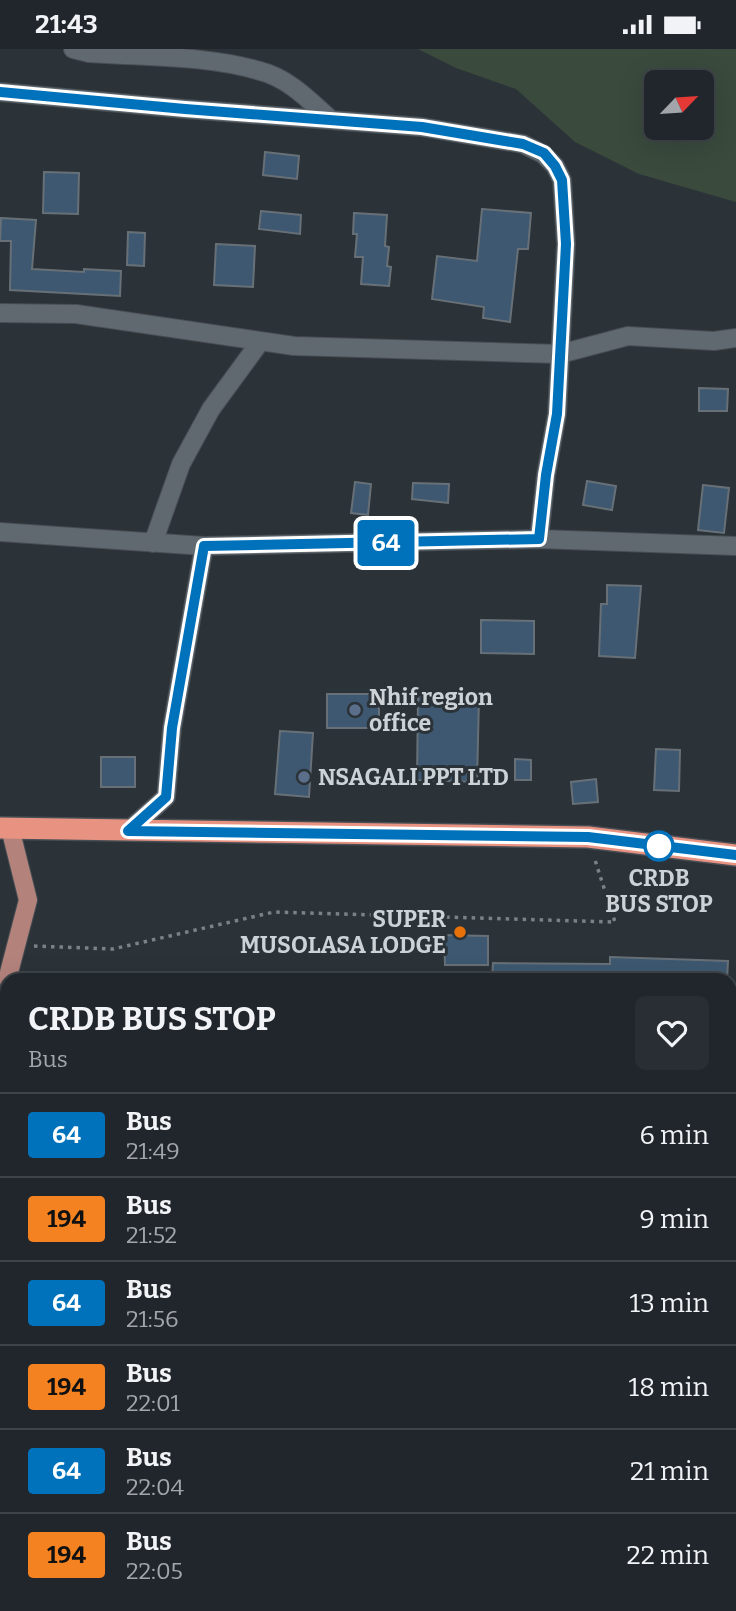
<!DOCTYPE html>
<html lang="en">
<head>
<meta charset="utf-8">
<style>
  body { margin:0; font-family:Bitter,serif; background:#282e33; color:#f1f3f6; height:100vh; display:flex; flex-direction:column; font-size:26px; white-space:nowrap }
  * { box-sizing:border-box; margin:0 }
  p { font-size:23px; color:#a2a5a9 }
  .icon { flex:none; width:38px; height:38px; fill:none; stroke:currentColor; stroke-width:2; stroke-linecap:round; stroke-linejoin:round }
  .map { position:relative; flex:1; overflow:hidden }
  .drawer { position:absolute; left:0px; top:924px; width:737px; height:639px; display:flex; flex-direction:column; background:#20262b; border-radius:21px 21px 0 0; box-shadow:0 7px 28px #0002,0 0 0 2px #3d4347 }
  .drawer>* { flex:none }
  .badge { padding:0 14px; border-radius:5px; font-size:24px; line-height:46px }
  .needle { width:46px; rotate:65deg }
  .tools { position:absolute; left:644px; top:21px; display:grid; gap:14px }
  .tools a { display:grid; place-items:center; width:70px; height:70px; border-radius:10px; background:#20262b; box-shadow:0 7px 28px #0002,0 0 0 2px #3d4347; font-size:35px }
  .map>.badge { position:absolute; translate:-50% -50%; box-shadow:0 0 0 4px #fff }
  .round { display:grid; place-items:center; flex:none; width:74px; height:74px; border-radius:10px; background:#282e33 }
  .headline { display:flex; align-items:center; justify-content:space-between; height:119px; padding:0 28px }
  h1 { font-size:33px; font-weight:700; line-height:52px }
  ul { padding:0; list-style:none }
  li { display:flex; align-items:center; gap:21px; height:84px; padding:0 28px; border-top:2px solid #3d4347 }
  li div { flex:1 }
  li b { display:block; font-size:26px }
  li em { font-style:normal }
  li .badge { min-width:77px; font-weight:700; text-align:center }
  .status { display:flex; justify-content:space-between; align-items:center; height:49px; padding:0 35px; background:#20262b; direction:ltr }
  .status svg { height:19px; fill:currentColor }
  .map>svg:first-child { display:block }
  .green { fill:#3a4a3d; fill-rule:evenodd }
  .building { fill:#3d5870; stroke:#687077; stroke-width:2 }
  .lines { fill:none; stroke-linecap:round; stroke-linejoin:round }
  .minor-casing { stroke:#484e53; stroke-width:20 }
  .major-casing { stroke:#484e53; stroke-width:20 }
  .highway-casing { stroke:#484e53; stroke-width:24 }
  .path { stroke:#7b8186; stroke-width:3.5; stroke-dasharray:3.5 5; stroke-linecap:butt }
  .minor { stroke:#606970; stroke-width:18 }
  .major { stroke:#b2827b; stroke-width:18 }
  .highway { stroke:#e89282; stroke-width:21 }
  .line-casing { stroke:#fff; stroke-width:16 }
  .line { stroke:#0072bc; stroke-width:10 }
  .service-dot { fill:#5c6f8a; stroke:#2b3339; stroke-width:2.5 }
  .stop-dot { fill:#fff; stroke:#0072bc; stroke-width:3.5 }
  .food-dot { fill:#e8710a; stroke:#2b3339; stroke-width:2.5 }
  .labels { text-anchor:middle; stroke-width:6; stroke-linejoin:round; paint-order:stroke }
  .poi-label { font-size:23px; font-weight:bold; fill:#cdd2d6; stroke:#2b3339; text-anchor:start }
  .stop-label { font-size:23px; font-weight:bold; fill:#cdd2d6; stroke:#2b3339 }
</style>
</head>
<body>
<div class="status"><b>21:43</b><svg viewBox="0 0 49 12"><path d="M0 12V9h3v3zM5 12V6h3v6zM10 12V3h3v9zM15 12V0h3v12zM26 1h20v11H26zM47 4h2v5h-2z"/></svg></div>
<div class="map">
<svg width="736" height="1562" viewBox="0 0 736 1562">
  <rect width="100%" height="100%" fill="#2b3339"/>
  <!-- green -->
  <path class="green" d="M418 0H736V153L639 125 575 93 516 40 456 19ZM656 33H702V79H656Z"/>
  <!-- building -->
  <path class="building" d="M265 103 299 107 297 130 263 126Z
    M44 123 79 124 78 165 43 164Z
    M482 160 531 164 528 200H518L510 273 483 269 484 258 432 250 437 207 477 212Z
    M261 162 301 166 300 185 259 180Z
    M354 164 387 166 385 197 389 198 387 217 391 218 389 237 361 235 363 208H355L357 185H353Z
    M1 169 36 171 32 220 84 223V220L121 222 120 247 10 241 11 192H0Z
    M128 183 145 184 144 217 127 216Z
    M216 195 255 197 253 238 214 236Z
    M699 339 728 340 727 362H699Z
    M587 432 616 437 612 461 583 456Z
    M355 433 371 435 368 466 351 464Z
    M413 434 449 435 448 454 412 450Z
    M703 436 729 439 724 484 698 481Z
    M607 536 641 537 635 609 599 607 601 555H607Z
    M481 571 534 572V605L481 604Z
    M327 645H379V679H327Z
    M418 647 479 649 477 733 417 731Z
    M280 682 313 684 309 748 275 745Z
    M656 700 680 701 679 742 654 741Z
    M101 708H135V738H101Z
    M515 710 531 711V731H515Z
    M596 730 598 753 573 755 571 733Z
    M444 886 488 887V916H445Z
    M610 908 728 912 727 931 582 929V931H492L493 914 610 915Z"/>
  <g class="lines">
    <!-- minor casing -->
    <g class="minor-casing">
      <path id="minor" d="M73 0 89 4C145 8 206 6 260 22 288 29 309 51 330 70
        M0 43 185 60 422 78 523 95 543 105 555 117 562 131 566 195 557 365 546 426 539 490
        M0 264 76 265 294 297 560 305 628 287 714 292 736 289
        M0 483 204 497 539 490 736 497
        M153 494 181 415 211 360 260 293
        M128 782 166 748 172 679 204 497
        M730 1303H736
        M0 1315 7 1314
        M630 1556V1562
        M425 1562 426 1556"/>
    </g>
    <!-- major casing -->
    <g class="major-casing">
      <path id="major" d="M0 958 28 851 10 779"/>
    </g>
    <!-- highway casing -->
    <g class="highway-casing">
      <path id="highway" d="M0 779 588 788 736 806"/>
    </g>
    <!-- path -->
    <path class="path" d="M34 897 113 900 274 863 615 873 594 808"/>
    <!-- minor -->
    <use href="#minor" class="minor"/>
    <!-- major -->
    <use href="#major" class="major"/>
    <!-- highway -->
    <use href="#highway" class="highway"/>
  </g>
  <g class="lines">
    <!-- line casing -->
    <g class="line-casing">
      <path id="line" d="M0 43 185 60 422 78 523 95 544 104 555 117 562 131 566 195 557 365 546 426 539 490 204 497 172 679 166 748 128 782 588 788 736 806"/>
    </g>
    <!-- line -->
    <use href="#line" class="line"/>
  </g>
  <!-- markers -->
  <g class="service-dot">
    <circle cx="355" cy="661" r="7"/>
    <circle cx="304" cy="728" r="7"/>
  </g>
  <circle class="stop-dot" cx="659" cy="797" r="14"/>
  <circle class="food-dot" cx="460" cy="883" r="7"/>
  <g class="labels">
    <!-- poi labels -->
    <g class="poi-label">
      <text x="369" y="656">Nhif region<tspan x="369" dy="26">office</tspan></text>
      <text x="318" y="736">NSAGALI PPT LTD</text>
      <text x="446" y="878" text-anchor="end">SUPER<tspan x="446" dy="26">MUSOLASA LODGE</tspan></text>
    </g>
    <!-- stop labels -->
    <g class="stop-label">
      <text x="659" y="837">CRDB<tspan x="659" dy="26">BUS STOP</tspan></text>
    </g>
  </g>
</svg>
<div class="tools">
<a><svg class="needle" viewBox="-14 -14 28 28"><path d="M0-13l5 13h-10z" fill="#e53935"/><path d="M0 13l5-13h-10z" fill="#a2a5a9"/></svg></a>
</div>
<b class="badge" style="left:386px;top:494px;background:#0072bc;color:#fff">64</b>
<section class="drawer">
<div class="headline"><div><h1>CRDB BUS STOP</h1><p>Bus</p></div><a class="round"><svg class="icon" aria-label="heart" viewBox="0 0 24 24"><path d="M12 20l-8-8c-3-5 5-10 8-4 3-6 11-1 8 4z"/></svg></a></div>
<ul>
<li><span class="badge" style="background:#0072bc;color:#fff">64</span><div><b>Bus</b><p>21:49</p></div><em>6 min</em></li>
<li><span class="badge" style="background:#f58220;color:#111">194</span><div><b>Bus</b><p>21:52</p></div><em>9 min</em></li>
<li><span class="badge" style="background:#0072bc;color:#fff">64</span><div><b>Bus</b><p>21:56</p></div><em>13 min</em></li>
<li><span class="badge" style="background:#f58220;color:#111">194</span><div><b>Bus</b><p>22:01</p></div><em>18 min</em></li>
<li><span class="badge" style="background:#0072bc;color:#fff">64</span><div><b>Bus</b><p>22:04</p></div><em>21 min</em></li>
<li><span class="badge" style="background:#f58220;color:#111">194</span><div><b>Bus</b><p>22:05</p></div><em>22 min</em></li>
</ul>
</section>
</div>
</body>
</html>
